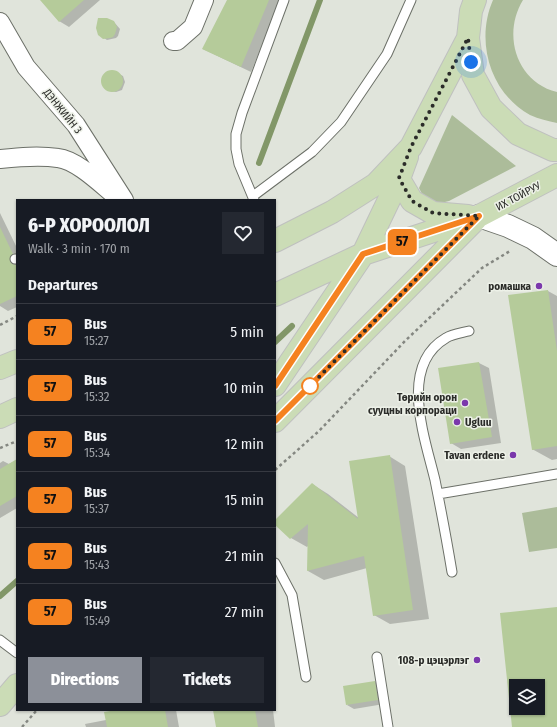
<!DOCTYPE html>
<html lang="en">
<head>
<meta charset="utf-8">
<style>
  body { margin:0; font-family:"Fira Sans Condensed",sans-serif; background:#242831; color:#f1f3f6; height:100vh; display:flex; flex-direction:column; font-size:15px; white-space:nowrap }
  * { box-sizing:border-box; margin:0 }
  p { font-size:13px; color:#9ea1a6 }
  .icon { flex:none; width:22px; height:22px; fill:none; stroke:currentColor; stroke-width:2; stroke-linecap:round; stroke-linejoin:round }
  .map { position:relative; flex:1; overflow:hidden }
  .drawer { position:absolute; left:16px; top:199px; width:260px; height:512px; display:flex; flex-direction:column; background:#171b24; border-radius:0px; box-shadow:0 1px 3px #0004 }
  .drawer>* { flex:none }
  .badge { padding:0 8px; border-radius:6px; font-size:14px; line-height:26px }
  .buttons { position:absolute; left:509px; top:679px; display:grid; gap:8px }
  .buttons a { display:grid; place-items:center; width:36px; height:36px; border-radius:0px; background:#171b24; box-shadow:0 1px 3px #0004; font-size:20px }
  .you { position:absolute; width:20px; height:20px; margin:-10px; border:3px solid #fff; border-radius:50%; background:#1a73e8; box-shadow:0 0 0 6px #1a73e833 }
  .map>.badge { position:absolute; translate:-50% -50%; box-shadow:0 0 0 2px #fff }
  h2 { padding:0 12px; font-size:15px; line-height:36px }
  .round { display:grid; place-items:center; flex:none; width:42px; height:42px; border-radius:0px; background:#242831 }
  .overview { display:flex; align-items:center; justify-content:space-between; height:68px; padding:0 12px }
  h1 { font-size:19px; font-weight:800; line-height:30px }
  .primary-button { display:flex; gap:8px; margin-top:auto; padding:8px 12px }
  .primary-button a { flex:1; height:46px; border-radius:0px; background:#8c9099; color:#fff; font-size:16px; font-weight:800; line-height:46px; text-align:center }
  .primary-button a+a { background:#242831; color:#f1f3f6 }
  ul { padding:0; list-style:none }
  li { display:flex; align-items:center; gap:12px; height:56px; padding:0 12px; border-top:1px solid #363941 }
  li div { flex:1 }
  li b { display:block; font-size:15px }
  li em { font-style:normal }
  li .badge { min-width:44px; font-weight:700; text-align:center }
  .map>svg:first-child { display:block }
  .green { fill:#acbc9a }
  .shadow { fill:#0003 }
  .lines { fill:none; stroke-linecap:round; stroke-linejoin:round }
  .stream { stroke:#829768; stroke-width:6 }
  .building { fill:#b5cb9a; fill-rule:evenodd }
  .lane-casing { stroke:#6c7068; stroke-width:11 }
  .street-casing { stroke:#6c7068; stroke-width:20 }
  .secondary-casing { stroke:#6c7068; stroke-width:24 }
  .primary-casing { stroke:#bfc0bf; stroke-width:24 }
  .path { stroke:#848781; stroke-width:2.5; stroke-dasharray:3 3; stroke-linecap:butt }
  .lane { stroke:#fff; stroke-width:9 }
  .street { stroke:#fff; stroke-width:18 }
  .secondary { stroke:#fff; stroke-width:22 }
  .primary { stroke:#cbdcb6; stroke-width:22 }
  .line-casing { stroke:#fff; stroke-width:9 }
  .line { stroke:#f58220; stroke-width:6 }
  .walk { stroke:#2b2c29; stroke-width:4; stroke-dasharray:0 7.2 }
  .poi-dot { fill:#7b38ac; stroke:#edf1e8; stroke-width:1.5 }
  .stop-dot { fill:#fff; stroke:#f58220; stroke-width:2 }
  .labels { text-anchor:middle; stroke-width:3; stroke-linejoin:round; paint-order:stroke }
  .street-label { font-size:11px; fill:#2b2c29; stroke:#edf1e8 }
  .poi-label { font-size:11px; font-weight:bold; fill:#2b2c29; stroke:#edf1e8; text-anchor:end }
</style>
</head>
<body>
<div class="map">
<svg width="557" height="727" viewBox="0 0 557 727">
  <rect width="100%" height="100%" fill="#e0e4db"/>
  <!-- green -->
  <path class="green" d="M493 0H523C502 34 516 82 557 92V123C548 121 539 119 530 115 490 93 475 41 493 0Z
    M452 115 516 166 449 201 428 206 419 188Z
    M557 507V548L529 552 522 513Z"/>
  <!-- shadow -->
  <path class="shadow" d="M41 0H100L69 27 59 21Z
    M228 0H282L279 4 251 72 203 49Z
    M114 22 120 29 118 36 116 38 107 40 98 34Z
    M110 71H113L123 76 125 82 122 90 116 92 110 91 104 86 102 80 105 74Z
    M0 213 17 248V307L8 311 0 306Z
    M548 291 557 296V459L552 460 532 449Z
    M479 363 489 368 501 443 461 449 451 443Z
    M389 456 405 466 429 619 390 624 374 615 367 568 324 580 308 571 309 545 307 547 291 538 275 523V521L312 484 328 494 359 518Z
    M17 460V508L0 518V463L3 461 9 464Z
    M375 682 381 686 384 704 354 709 347 705Z
    M122 710H176L179 727H86L85 724 106 720Z
    M214 710H273L275 727H217Z"/>
  <g class="lines">
    <!-- stream -->
    <path class="stream" d="M259 163 320 0
      M275 342 292 326
      M0 596 17 581"/>
  </g>
  <!-- building -->
  <path class="building" d="M40 0H84L59 22Z
    M227 0H269L241 67 202 49Z
    M98 18H107L114 21 117 27 115 34 113 37 110 38 103 39 98 35 96 28Z
    M101 81a11 11 0 1 1 22 0a11 11 0 1 1-22 0Z
    M0 227 13 254 10 256V262L12 264 17 265V296L0 304Z
    M548 290 557 351V446L532 450 508 295Z
    M479 362 492 437 450 444 438 368Z
    M390 455 413 610 373 616 364 556 307 571 308 524 290 539 275 525V520L312 483 358 519 349 461Z
    M17 459V496L0 506V469Z
    M557 607V727H512L500 613ZM516 686H538V708H516Z
    M375 681 378 700 346 705 343 686Z
    M116 710H165L168 727H107L104 712Z
    M213 710H255L258 727H216Z"/>
  <g class="lines">
    <!-- lane casing -->
    <g class="lane-casing">
      <path id="lane" d="M253 196 312 152 341 122 387 54 411 0
        M254 200 239 164 236 149V134L242 113 284 0
        M15 259H17
        M438 494 557 474
        M275 563 292 595 306 677
        M452 572C447 542 441 510 435 480 425 438 398 366 446 338 452 334 461 333 469 331
        M0 640 17 653
        M377 657 388 727"/>
    </g>
    <!-- street casing -->
    <g class="street-casing">
      <path id="street" d="M0 22 26 67 76 125 124 200
        M173 41H177L193 27 204 0
        M0 159C19 157 39 155 58 158 77 160 102 185 117 197"/>
    </g>
    <!-- secondary casing -->
    <g class="secondary-casing">
      <path id="secondary" d="M479 216 508 226 533 238 557 255"/>
    </g>
    <!-- primary casing -->
    <g class="primary-casing">
      <path id="primary" d="M475 0 471 11 468 38 473 75 491 108 518 134 553 150H557
        M399 179 412 201 433 213 468 216
        M275 241 332 212 376 184 411 147 468 38
        M275 295 363 254 479 216 557 175
        M0 368 17 361
        M275 385 363 254 399 179 407 157
        M0 417 17 409
        M275 421 476 219
        M0 705 17 685"/>
    </g>
    <!-- path -->
    <path class="path" d="M0 325 17 316
      M0 448 17 441
      M275 470 319 431 406 340 482 268 510 251
      M22 727 37 710"/>
    <!-- lane -->
    <use href="#lane" class="lane"/>
    <!-- street -->
    <use href="#street" class="street"/>
    <!-- secondary -->
    <use href="#secondary" class="secondary"/>
    <!-- primary -->
    <use href="#primary" class="primary"/>
  </g>
  <g class="lines">
    <!-- line casing -->
    <g class="line-casing">
      <path id="line" d="M275 386 363 254 479 216 275 421"/>
    </g>
    <!-- line -->
    <use href="#line" class="line"/>
    <!-- walk -->
    <path class="walk" d="M310 386 307 389 479 216 433 213 412 201 399 178 411 147 468 38 471 62"/>
  </g>
  <!-- markers -->
  <g class="poi-dot">
    <circle cx="539" cy="286" r="4"/>
    <circle cx="465" cy="403" r="4"/>
    <circle cx="457" cy="422" r="4"/>
    <circle cx="513" cy="455" r="4"/>
    <circle cx="477" cy="660" r="4"/>
  </g>
  <circle class="stop-dot" cx="310" cy="386" r="8"/>
  <g class="labels">
    <!-- street labels -->
    <g class="street-label">
      <text transform="translate(63 111) rotate(51)" y="4">ДЭНЖИЙН 3</text>
      <text transform="translate(518 196) rotate(-28)" y="4">ИХ ТОЙРУУ</text>
    </g>
    <!-- poi labels -->
    <g class="poi-label">
      <text x="531" y="290">ромашка</text>
      <text x="457" y="401">Төрийн орон<tspan x="457" dy="13">сууцны корпораци</tspan></text>
      <text x="465" y="426" text-anchor="start">Ugluu</text>
      <text x="505" y="459">Tavan erdene</text>
      <text x="469" y="664">108-р цэцэрлэг</text>
    </g>
  </g>
</svg>
<div class="buttons">
<a><svg class="icon" aria-label="layers" viewBox="0 0 24 24"><path d="M12 4l9 5-9 5-9-5zM3 14l9 5 9-5"/></svg></a>
</div>
<div class="you" style="left:471px;top:62px"></div>
<b class="badge" style="left:402px;top:242px;background:#f58220;color:#111">57</b>
<section class="drawer">
<div class="overview"><div><h1>6-Р ХОРООЛОЛ</h1><p>Walk · 3 min · 170 m</p></div><a class="round"><svg class="icon" aria-label="heart" viewBox="0 0 24 24"><path d="M12 20l-8-8c-3-5 5-10 8-4 3-6 11-1 8 4z"/></svg></a></div>
<h2>Departures</h2>
<ul>
<li><span class="badge" style="background:#f58220;color:#111">57</span><div><b>Bus</b><p>15:27</p></div><em>5 min</em></li>
<li><span class="badge" style="background:#f58220;color:#111">57</span><div><b>Bus</b><p>15:32</p></div><em>10 min</em></li>
<li><span class="badge" style="background:#f58220;color:#111">57</span><div><b>Bus</b><p>15:34</p></div><em>12 min</em></li>
<li><span class="badge" style="background:#f58220;color:#111">57</span><div><b>Bus</b><p>15:37</p></div><em>15 min</em></li>
<li><span class="badge" style="background:#f58220;color:#111">57</span><div><b>Bus</b><p>15:43</p></div><em>21 min</em></li>
<li><span class="badge" style="background:#f58220;color:#111">57</span><div><b>Bus</b><p>15:49</p></div><em>27 min</em></li>
</ul>
<div class="primary-button"><a>Directions</a><a>Tickets</a></div>
</section>
</div>
</body>
</html>
